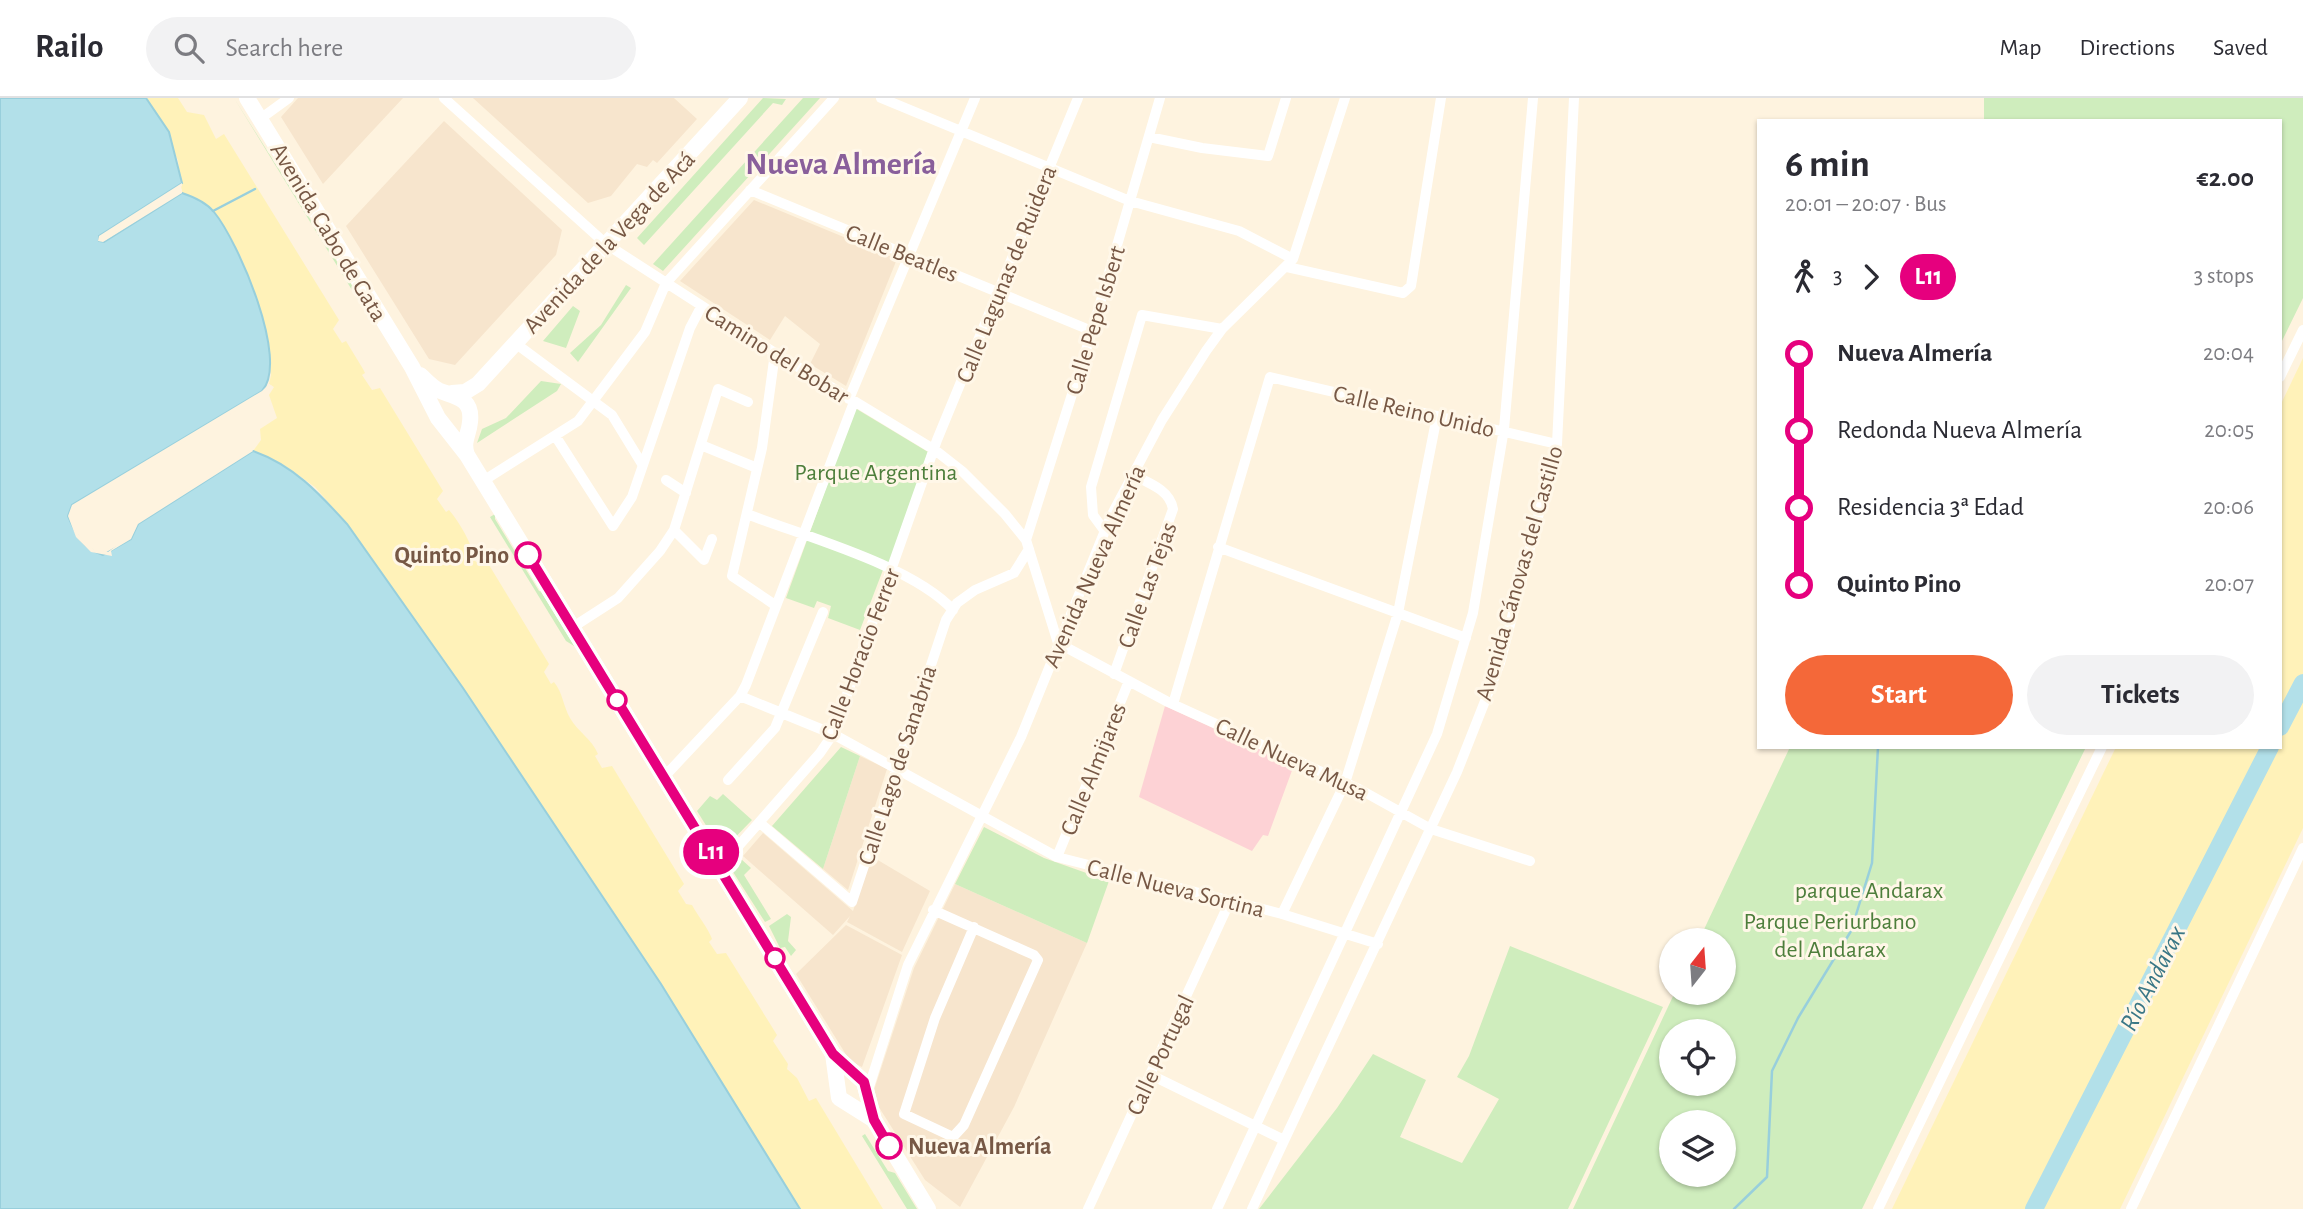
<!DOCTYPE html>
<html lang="en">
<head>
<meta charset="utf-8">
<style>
  body { margin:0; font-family:"Alegreya Sans",sans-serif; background:#f2f2f3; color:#2b2b33; height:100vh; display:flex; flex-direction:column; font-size:26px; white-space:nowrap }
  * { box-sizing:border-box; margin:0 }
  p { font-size:23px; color:#7c7c81 }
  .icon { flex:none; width:38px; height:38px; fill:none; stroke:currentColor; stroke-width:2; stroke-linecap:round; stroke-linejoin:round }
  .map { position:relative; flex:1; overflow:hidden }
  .side { position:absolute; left:1757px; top:21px; width:525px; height:630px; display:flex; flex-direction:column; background:#fff; border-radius:0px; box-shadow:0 2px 5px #0004 }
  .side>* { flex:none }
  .badge { padding:0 14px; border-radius:23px; font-size:24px; line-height:46px }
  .needle { width:46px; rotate:17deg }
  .fabs { position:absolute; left:1659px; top:830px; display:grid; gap:14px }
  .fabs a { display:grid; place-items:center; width:77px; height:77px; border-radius:50%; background:#fff; box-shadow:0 2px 5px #0004; font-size:35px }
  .map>.badge { position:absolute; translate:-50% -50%; box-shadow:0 0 0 4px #fff }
  .legs { display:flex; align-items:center; gap:10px; height:77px; padding:0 28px; font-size:23px }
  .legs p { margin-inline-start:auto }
  .summary { display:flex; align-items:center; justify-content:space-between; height:119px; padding:0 28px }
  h1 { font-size:38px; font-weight:700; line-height:52px }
  .primary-button { display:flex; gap:14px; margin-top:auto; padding:14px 28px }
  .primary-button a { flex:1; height:80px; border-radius:42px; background:#f46839; color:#fff; font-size:28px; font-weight:700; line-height:80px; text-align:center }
  .primary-button a+a { background:#f2f2f3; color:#2b2b33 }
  ul { padding:0 28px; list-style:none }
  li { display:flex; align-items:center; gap:24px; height:77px; font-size:26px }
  li i { display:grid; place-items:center; width:10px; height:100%; margin:0 9px; background:currentColor }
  li i::after { content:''; width:18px; height:18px; margin:-9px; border:5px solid; border-radius:50%; background:#fff }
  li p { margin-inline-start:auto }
  li:first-child i { background:linear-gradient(#0000 50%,currentColor 0) }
  li:last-child i { background:linear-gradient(currentColor 50%,#0000 0) }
  header { display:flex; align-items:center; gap:42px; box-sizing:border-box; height:98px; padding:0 35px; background:#fff; border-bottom:2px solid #e1e1e2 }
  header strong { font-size:33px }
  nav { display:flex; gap:38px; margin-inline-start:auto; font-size:24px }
  .search { width:490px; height:63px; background:#f2f2f3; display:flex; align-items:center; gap:18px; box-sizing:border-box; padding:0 24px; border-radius:38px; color:#7c7c81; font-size:26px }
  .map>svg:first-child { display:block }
  .residential { fill:#f7e5cd }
  .medical { fill:#fdd2d5 }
  .green { fill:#cfedbd; fill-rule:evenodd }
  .sand { fill:#fff2b9 }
  .water { fill:#b2e0e9; stroke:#98cfdc; stroke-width:2 }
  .pier { fill:#fef3df }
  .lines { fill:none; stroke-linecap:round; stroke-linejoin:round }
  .stream { stroke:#98cfdc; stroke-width:2.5 }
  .river { stroke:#b2e0e9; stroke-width:18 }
  .street { stroke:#fff; stroke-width:10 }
  .secondary { stroke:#fff; stroke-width:16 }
  .line-1-casing { stroke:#fff; stroke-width:16 }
  .line-1 { stroke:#e6007e; stroke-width:10 }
  .stop-1-dot { fill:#fff; stroke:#e6007e; stroke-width:3.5 }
  .labels { text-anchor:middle; stroke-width:6; stroke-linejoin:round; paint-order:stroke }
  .street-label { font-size:24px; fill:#775845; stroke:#fff7e8 }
  .park-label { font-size:24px; fill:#4d7e3b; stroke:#fff7e8 }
  .stop-label { font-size:24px; font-weight:bold; fill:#775845; stroke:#fff7e8; text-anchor:end }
  .water-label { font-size:26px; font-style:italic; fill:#3a7786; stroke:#fff7e8 }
  .district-label { font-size:32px; font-weight:bold; fill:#895f9b; stroke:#fff7e8 }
</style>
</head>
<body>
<header>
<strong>Railo</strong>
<div class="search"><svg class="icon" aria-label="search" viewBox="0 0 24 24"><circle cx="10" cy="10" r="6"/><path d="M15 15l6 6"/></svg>Search here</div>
<nav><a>Map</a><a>Directions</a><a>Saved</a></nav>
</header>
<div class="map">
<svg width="2303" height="1111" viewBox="0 0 2303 1111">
  <rect width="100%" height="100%" fill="#fef3df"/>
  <!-- residential -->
  <path class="residential" d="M298 0H403L323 86 281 19Z
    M473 0H674L697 21 657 65 653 62 647 69 637 66 611 98 588 105Z
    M444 23 562 132 556 157 455 267 429 261 346 128Z
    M754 102 897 161 846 288 810 266 820 246 785 218 770 242 680 183Z
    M860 658 887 671 848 792 823 771Z
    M763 735 853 813 871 758 930 793 902 854 847 824 850 818 833 837 743 758Z
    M955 786 1087 845 1014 1009 960 1109 925 1082 875 1003 873 995 914 870Z
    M846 827 902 857 862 969 850 963 796 876Z"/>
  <!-- medical -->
  <path class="medical" d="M1165 608 1294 667 1268 738 1263 737 1252 753 1139 699Z"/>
  <!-- green -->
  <path class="green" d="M234 0 363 205 371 214 363 210Z
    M763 0 786 1 782 7 773 5 644 147 637 140Z
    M803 0H820L663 173 653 166Z
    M1984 0H2303V200L2280 247V23H1984Z
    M626 187 631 190 578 264 570 255 601 227Z
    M573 208 580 213 566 250 543 243Z
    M541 283 561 286 557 293 477 345 482 331 506 320Z
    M855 310 928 354 890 464H886L860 532 828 520 831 508 817 503 814 510 786 500Z
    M495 416V421L539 493 543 494 579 551 566 543 490 419Z
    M841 649 860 658 823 771 772 728Z
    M1790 649H2086L1862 1111H1573L1675 894H1724V842H1699ZM1671 933H1724V985H1671ZM1671 1024H1724V1076H1671Z
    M723 696 752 722 722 753 697 713 710 698 717 702Z
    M984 729 1044 760 1109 783 1087 845 955 786Z
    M741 761 751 770 744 777 771 821 765 824 733 774Z
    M787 816 791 819 788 843 796 852 791 858 785 849 780 850 769 828Z
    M1510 848 1663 909 1568 1111H1259L1337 1010 1373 956 1426 982 1400 1039 1462 1065 1499 1001 1457 979 1469 958Z
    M865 1036 888 1073 895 1075 917 1111H907L862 1038Z"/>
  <!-- sand -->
  <path class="sand" d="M146 0H178L187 14 204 17 216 41 224 36 339 222 333 231 342 245 346 243 363 271 365 275 362 277 372 292 380 290 443 393 437 401 446 414 449 412C457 421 467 438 471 449L468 451 476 464 486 462 549 566 544 574 551 586 554 584C563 595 563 608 570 620 578 634 592 641 598 656L595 658 602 670 612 668 684 786 678 793 686 806 692 807C698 818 708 830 712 841L709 844 717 856 726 855 777 937 773 943 788 966 787 971 797 980 809 1003 816 1000 883 1111H800L661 886 463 590 347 426 315 389 284 367 253 353 261 342 260 331 277 320 269 297 274 289 269 286 271 277C261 220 245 117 182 95L178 62Z
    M2303 260V730L2120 1111H1892L2116 649H2280V308Z"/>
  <!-- water -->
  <path class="water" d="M0 0H146L169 34 182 85 99 138V143L104 144 182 95C194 99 206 104 214 114 238 143 290 263 262 293L72 407 68 418C76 437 83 451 103 457L131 441 138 426 253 353C293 367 319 395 347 426L463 590 661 886 800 1111H0Z"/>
  <!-- pier -->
  <path class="pier" d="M182 85V88L103 140 182 91V95L103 144 98 143 99 138Z
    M269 286 272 288 264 296 75 409 72 418 79 437 93 451 108 454 128 439 136 423 251 350 253 353 138 426 131 441 111 453 112 458 91 454 76 439 68 418 72 407 262 293Z"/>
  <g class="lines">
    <!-- stream -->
    <path class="stream" d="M213 113 255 91
      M1734 1111 1767 1079 1772 973 1798 920 1851 833 1872 765 1878 649"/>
    <!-- river -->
    <path class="river" d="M2280 629 2303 585
      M2034 1111 2270 649"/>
    <!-- street -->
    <path class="street" d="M444 0 606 146 775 255 935 352 963 374 1005 416 1026 442 1058 545 1168 604 1359 691 1431 731 1530 763
      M881 0 1130 103 1239 133 1293 161
      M260 21 289 0
      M1149 39 1202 50 1268 58 1286 0
      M750 92 1092 233
      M1287 169 1403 195 1411 188 1441 0
      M515 245 612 317 642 366
      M775 255 762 350 732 478 775 507
      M2280 279 2303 232
      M849 301 975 0
      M556 339 613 428 632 399 690 230 701 209
      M701 347 757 370
      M666 382 686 395
      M483 383 578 323 645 234 666 185 834 0
      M747 416C806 439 911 467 953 512
      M674 432 704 462 712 441
      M1104 432 1093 417 1091 389 1142 217 1222 231
      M1026 442 1092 233 1160 0
      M1218 449 1466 540
      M573 529 618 500 660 453 674 432 718 291 748 304
      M1114 576 1173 411C1170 392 1149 385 1133 377
      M740 598 833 636 1057 759 1282 816 1378 846
      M1173 606 1270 279 1557 346
      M664 679 740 598 746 587 854 304
      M728 682 775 630 823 514
      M760 725 852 804 946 522 957 505 975 492 1014 475 1029 451
      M1057 759 1129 583
      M720 769 820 655 833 636 937 342 1078 0
      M933 812 1034 857 1038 862 964 1027 953 1039 904 1016 935 920 974 829
      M1282 816 1345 685 1398 515 1437 318
      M1151 977 1284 1042
      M867 995 908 867 1021 639 1111 418 1162 322 1206 253 1222 231 1293 161 1345 0
      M1088 1111 1230 803
      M1217 1111 1437 636 1473 515 1504 331 1533 0
      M1252 1111 1457 674 1500 565 1557 346 1574 0
      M1878 1111 2102 649
      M2131 1111 2303 750"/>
    <!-- secondary -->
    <path class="secondary" d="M247 0 412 269 438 320 467 357 833 956 864 984 874 1022 928 1111
      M420 277C426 282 431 288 438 292 454 299 473 299 470 324 469 337 462 343 467 357
      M452 295 465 294 478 286 740 0
      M833 956 839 1000 874 1022"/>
  </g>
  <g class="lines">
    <!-- line-1 casing -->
    <g class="line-1-casing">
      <path id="line-1" d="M528 457 833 956 864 984 874 1022 889 1048"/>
    </g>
    <!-- line-1 -->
    <use href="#line-1" class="line-1"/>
  </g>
  <!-- markers -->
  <g class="stop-1-dot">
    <circle cx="528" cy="457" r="12"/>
    <circle cx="617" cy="602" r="9"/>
    <circle cx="775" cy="860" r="9"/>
    <circle cx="889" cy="1048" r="12"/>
  </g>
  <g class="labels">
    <!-- street labels -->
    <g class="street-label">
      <text transform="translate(329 134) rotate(59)" y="8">Avenida Cabo de Gata</text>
      <text transform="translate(609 144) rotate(-47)" y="8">Avenida de la Vega de Acá</text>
      <text transform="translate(902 155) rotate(22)" y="8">Calle Beatles</text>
      <text transform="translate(1006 176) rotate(-68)" y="8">Calle Lagunas de Ruidera</text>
      <text transform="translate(1095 222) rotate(-73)" y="8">Calle Pepe Isbert</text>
      <text transform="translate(777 256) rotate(32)" y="8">Camino del Bobar</text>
      <text transform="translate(1414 313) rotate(13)" y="8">Calle Reino Unido</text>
      <text transform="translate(1094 468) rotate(-66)" y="8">Avenida Nueva Almería</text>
      <text transform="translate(1519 475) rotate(-74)" y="8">Avenida Cánovas del Castillo</text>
      <text transform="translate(1147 487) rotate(-70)" y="8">Calle Las Tejas</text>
      <text transform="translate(860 556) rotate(-69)" y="8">Calle Horacio Ferrer</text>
      <text transform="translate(1292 661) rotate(25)" y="8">Calle Nueva Musa</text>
      <text transform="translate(897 667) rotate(-72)" y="8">Calle Lago de Sanabria</text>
      <text transform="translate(1093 671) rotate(-68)" y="8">Calle Almijares</text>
      <text transform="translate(1176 790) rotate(14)" y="8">Calle Nueva Sortina</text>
      <text transform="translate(1160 957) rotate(-65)" y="8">Calle Portugal</text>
    </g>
    <!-- park labels -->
    <g class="park-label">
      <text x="876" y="382">Parque Argentina</text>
      <text x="1869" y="800">parque Andarax</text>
      <text x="1830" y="831">Parque Periurbano<tspan x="1830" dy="28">del Andarax</tspan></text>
    </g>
    <!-- stop labels -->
    <g class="stop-label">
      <text x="509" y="465">Quinto Pino</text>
      <text x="908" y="1056" text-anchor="start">Nueva Almería</text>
    </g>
    <!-- water labels -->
    <g class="water-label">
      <text transform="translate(2152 880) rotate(-63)" y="9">Río Andarax</text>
    </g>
    <!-- district labels -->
    <g class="district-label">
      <text x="841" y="76">Nueva Almería</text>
    </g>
  </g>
</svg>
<div class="fabs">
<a><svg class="needle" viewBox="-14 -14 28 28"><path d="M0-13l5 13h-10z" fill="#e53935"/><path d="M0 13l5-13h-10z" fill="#7c7c81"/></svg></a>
<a><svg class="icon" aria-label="locate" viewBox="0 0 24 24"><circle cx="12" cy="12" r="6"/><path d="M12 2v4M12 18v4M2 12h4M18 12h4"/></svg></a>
<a><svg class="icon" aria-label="layers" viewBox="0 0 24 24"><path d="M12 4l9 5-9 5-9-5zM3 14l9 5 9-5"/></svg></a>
</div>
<b class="badge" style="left:711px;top:754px;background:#e6007e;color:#fff">L11</b>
<section class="side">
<div class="summary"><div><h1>6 min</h1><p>20:01 – 20:07 · Bus</p></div><b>€2.00</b></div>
<div class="legs"><svg class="icon" aria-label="walk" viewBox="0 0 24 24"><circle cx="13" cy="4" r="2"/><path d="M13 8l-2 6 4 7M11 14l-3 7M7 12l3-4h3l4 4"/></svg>3<svg class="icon" aria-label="forward" viewBox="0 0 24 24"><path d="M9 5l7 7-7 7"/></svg><b class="badge" style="background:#e6007e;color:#fff">L11</b><p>3 stops</p></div>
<ul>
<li><i style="color:#e6007e"></i><b>Nueva Almería</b><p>20:04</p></li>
<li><i style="color:#e6007e"></i><span>Redonda Nueva Almería</span><p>20:05</p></li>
<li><i style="color:#e6007e"></i><span>Residencia 3ª Edad</span><p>20:06</p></li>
<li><i style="color:#e6007e"></i><b>Quinto Pino</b><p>20:07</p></li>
</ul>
<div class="primary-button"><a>Start</a><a>Tickets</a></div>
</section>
</div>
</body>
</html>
